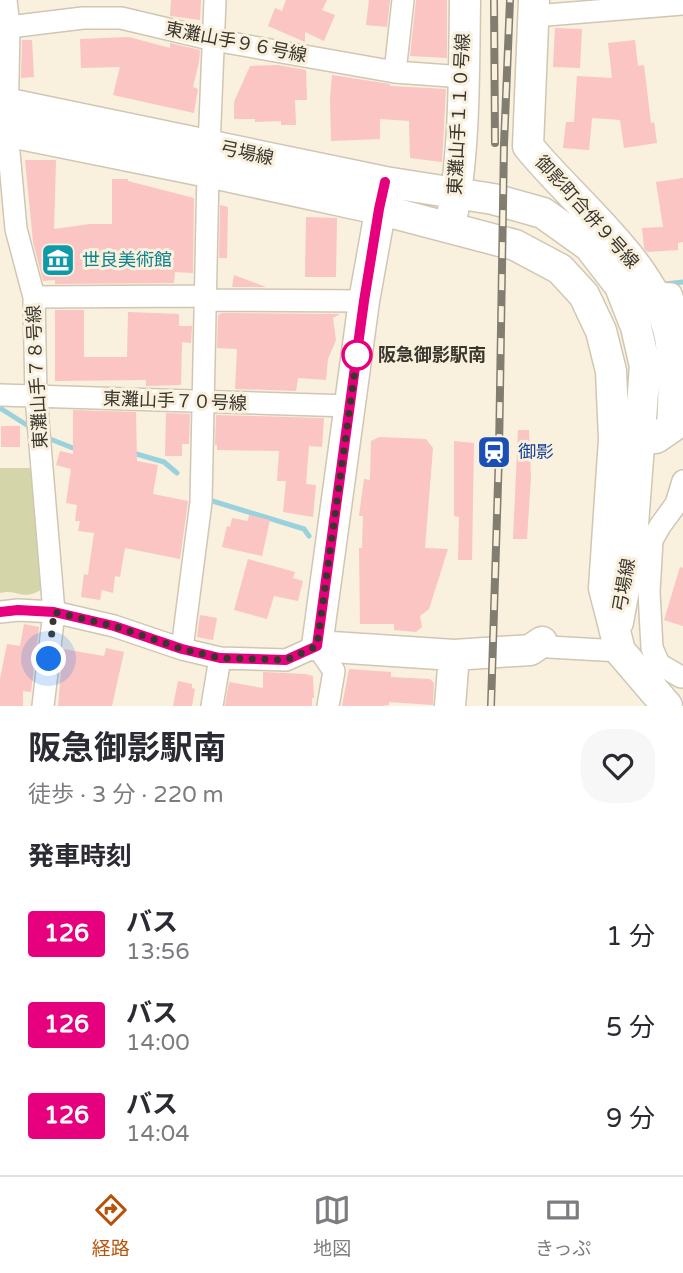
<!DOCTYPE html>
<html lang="ja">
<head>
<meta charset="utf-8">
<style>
  body { margin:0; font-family:"Varela Round","Noto Sans JP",sans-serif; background:#f7f7f7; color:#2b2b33; height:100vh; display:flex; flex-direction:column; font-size:26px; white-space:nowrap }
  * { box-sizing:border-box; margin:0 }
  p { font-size:23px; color:#7c7c81 }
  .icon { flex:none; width:38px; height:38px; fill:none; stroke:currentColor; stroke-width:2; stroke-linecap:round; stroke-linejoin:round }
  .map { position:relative; height:706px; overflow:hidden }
  .panel { display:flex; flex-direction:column; background:#fff; flex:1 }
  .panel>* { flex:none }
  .badge { padding:0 14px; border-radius:5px; font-size:24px; line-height:46px }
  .you { position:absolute; width:35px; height:35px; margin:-18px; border:5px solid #fff; border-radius:50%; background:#1a73e8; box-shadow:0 0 0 10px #1a73e833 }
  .map>.badge { position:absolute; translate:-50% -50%; box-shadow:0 0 0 4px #fff }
  h2 { padding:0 28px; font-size:26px; line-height:63px }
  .round { display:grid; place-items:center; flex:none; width:74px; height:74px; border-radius:28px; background:#f7f7f7 }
  .summary { display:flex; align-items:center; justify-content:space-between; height:119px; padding:0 28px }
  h1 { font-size:33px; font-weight:700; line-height:52px }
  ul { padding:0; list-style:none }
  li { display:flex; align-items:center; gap:21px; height:91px; padding:0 28px }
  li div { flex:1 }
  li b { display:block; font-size:26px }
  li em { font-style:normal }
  li .badge { min-width:77px; font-weight:700; text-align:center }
  .dock { display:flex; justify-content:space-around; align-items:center; height:98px; border-top:2px solid #e1e1e2; background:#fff; font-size:19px; color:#7c7c81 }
  .dock a { display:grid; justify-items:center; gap:4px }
  .dock .current { color:#b45309 }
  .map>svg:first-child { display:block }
  .green { fill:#d4d6a9 }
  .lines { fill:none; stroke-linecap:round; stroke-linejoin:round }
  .stream { stroke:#99d2dd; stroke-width:5 }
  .building { fill:#fac5c2 }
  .street-casing { stroke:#cfc7b4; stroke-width:24 }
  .secondary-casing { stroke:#cfc7b4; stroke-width:33 }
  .street { stroke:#fff; stroke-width:21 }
  .secondary { stroke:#fff; stroke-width:30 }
  .rail-casing { stroke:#827d71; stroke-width:8 }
  .rail { stroke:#f9f0dd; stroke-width:5; stroke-dasharray:16; stroke-linecap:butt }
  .line-casing { stroke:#fff; stroke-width:16 }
  .line { stroke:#e6007e; stroke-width:10 }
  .walk { stroke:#39362e; stroke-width:7; stroke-dasharray:0 12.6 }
  .stop-dot { fill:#fff; stroke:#e6007e; stroke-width:3.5 }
  .labels { text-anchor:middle; stroke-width:6; stroke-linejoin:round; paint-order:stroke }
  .street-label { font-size:18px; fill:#39362e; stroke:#f9f0dd }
  .culture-label { font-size:18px; fill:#0d838f; stroke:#f9f0dd; text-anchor:start }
  .stop-label { font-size:18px; font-weight:bold; fill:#39362e; stroke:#f9f0dd; text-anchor:start }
  .transit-label { font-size:18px; fill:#164399; stroke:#f9f0dd; text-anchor:start }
</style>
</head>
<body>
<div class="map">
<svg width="683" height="706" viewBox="0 0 683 706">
  <rect width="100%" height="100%" fill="#f9f0dd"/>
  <!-- green -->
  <path class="green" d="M0 468H34L44 588C21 603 20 588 0 593Z"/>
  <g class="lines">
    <!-- stream -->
    <path class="stream" d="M665 284 683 282
      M0 408 30 427
      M50 439 78 450
      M133 453 164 462 177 473
      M209 500 304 529 309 536"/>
  </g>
  <!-- building -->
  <path class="building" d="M171 0H201L200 20 170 16Z
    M286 0H327L322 10 335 15 324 41 305 32V42L268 26 275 8 282 11Z
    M369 0H390L387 27 366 25Z
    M416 0H447V58L410 56Z
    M555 28 582 29 580 68 553 67Z
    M129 37 170 48V43L200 50 199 62 193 87 198 89 194 113 113 95 120 67 81 68 80 39Z
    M22 40H32L34 77 21 78Z
    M635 40 638 66 644 65 651 123 654 122 657 143 624 148 620 120 592 118 589 150 563 148 566 122H574L577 76 612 78 608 43Z
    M278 65 306 70 307 100H295L296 125H281V121L255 122V119H234V102L250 66Z
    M332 75 390 84V86L446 89 442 162 410 158 409 121 380 119V139L331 141 330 98Z
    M25 160H56L54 229 90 224H112V179H128V181L194 198 193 273 175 272 174 283 55 284V280L43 281 33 242Z
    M683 178V242L678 243V250L647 252 644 248 642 228 663 227 656 182Z
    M220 205 228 207 227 258H219Z
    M306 217 337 218 336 277H305Z
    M234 275 266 287H232Z
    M55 310H84V357H127L128 312 179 314V326H192L191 343 182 342 181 385 146 386V380L55 381Z
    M222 313 340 314 333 318 336 340 328 359 326 380 298 378 296 391 235 389 237 349 217 348 218 315Z
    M73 410 136 412 137 461 158 465 153 494 188 501 180 559 125 548 120 577 115 576 113 593 102 590 100 600 81 597 84 574 88 575 94 533 78 531 80 521H75L77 505 66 503 71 469 56 465 60 451 73 454Z
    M166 413 190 414 189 444H182V456H165Z
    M216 415 324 418 322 447 309 446 306 484 316 485 313 517 283 512 286 481H277L279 451 217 450V445H215Z
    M1 426H20V447H1Z
    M518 430H529L531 477 527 539H513Z
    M379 437 426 439 433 448 425 548 448 549 429 609 420 616 422 627 416 632 394 630V624H360L359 548H362L363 516H359L364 479 370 480 371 441Z
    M454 441 474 443 472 560H458L459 517 454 516Z
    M249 515 270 520 262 556 222 547 227 526 230 527 232 518 248 521Z
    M248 559 295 572 293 578 303 581 298 601 274 596 267 619 234 610Z
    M680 567 683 568V626L664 620Z
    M200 615 217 618 213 640 197 637Z
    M24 624 39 627 31 692 23 691V706H0V679L7 644 20 646Z
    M106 648 124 652 112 706H58L63 649 104 656Z
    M349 669 391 672V677L430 679 434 683 433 705 389 702V705L382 706H342Z
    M263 672 305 674 313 676 314 698H312V706H225L229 682 263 688Z
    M178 681 192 684V688L195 689 192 706H173Z"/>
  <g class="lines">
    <!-- street casing -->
    <g class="street-casing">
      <path id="street" d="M6 0 9 27 7 130 16 229 34 297 36 397 54 612 43 706
        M534 16 683 4
        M9 27 83 18H121L214 40 395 72 464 77
        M395 72 403 0
        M653 293 671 294 683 328
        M34 297 206 296
        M207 300 364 301
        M0 395 350 406
        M0 612 18 610 54 612 114 626 182 649 220 658 286 660 317 646 334 671 328 706
        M542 642 549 647 620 651
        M182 649 201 502 208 172 215 0
        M681 677 659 664 652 648 649 592 652 540 660 526 676 504 683 481
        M212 706 220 658"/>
    </g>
    <!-- secondary casing -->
    <g class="secondary-casing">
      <path id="secondary" d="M534 0 528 146C573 202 656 264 670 337 675 367 674 397 672 427L656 438H641
        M0 102 385 182 493 199 543 213 589 246 620 286 636 327 645 366 631 551 618 622
        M0 130 208 172 378 209 515 245 560 269 584 295 601 331 611 371 614 439 604 588 620 651 667 706
        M384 190 364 301 317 646 454 655 530 650 542 642
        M453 211C465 145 464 67 465 0
        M450 706 454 655"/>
    </g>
    <!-- street -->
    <use href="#street" class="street"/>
    <!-- secondary -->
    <use href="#secondary" class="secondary"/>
    <!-- rail casing -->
    <g class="rail-casing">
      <path id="rail" d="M494 0 495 143
        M491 706 499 452 504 144 510 0"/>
    </g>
    <!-- rail -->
    <use href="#rail" class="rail"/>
  </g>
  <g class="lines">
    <!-- line casing -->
    <g class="line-casing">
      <path id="line" d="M0 612 18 610 54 612 114 626 182 649 220 658 286 660 317 646 364 301 379 209 385 182"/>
    </g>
    <!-- line -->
    <use href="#line" class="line"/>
    <!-- walk -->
    <path class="walk" d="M49 659 54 612 114 626 182 649 220 658 286 660 317 646 357 355"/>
  </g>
  <!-- icons -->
  <defs>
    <g id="museum-square" transform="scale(1.75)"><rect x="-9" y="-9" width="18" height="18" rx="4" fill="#0f9aa8" stroke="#f9f0dd"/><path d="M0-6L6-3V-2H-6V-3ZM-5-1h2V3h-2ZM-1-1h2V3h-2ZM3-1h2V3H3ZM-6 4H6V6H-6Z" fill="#fff"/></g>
    <g id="station-square" transform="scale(1.75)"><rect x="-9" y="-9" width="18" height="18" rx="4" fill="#1a4fb4" stroke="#f9f0dd"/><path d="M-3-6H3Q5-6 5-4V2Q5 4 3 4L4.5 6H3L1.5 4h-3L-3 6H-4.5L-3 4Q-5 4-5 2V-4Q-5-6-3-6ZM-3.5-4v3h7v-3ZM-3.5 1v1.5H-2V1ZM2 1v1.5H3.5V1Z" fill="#fff"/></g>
  </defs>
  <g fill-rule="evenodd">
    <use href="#museum-square" x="58" y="260"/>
    <use href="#station-square" x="494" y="452"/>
  </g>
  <!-- markers -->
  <circle class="stop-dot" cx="357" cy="355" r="14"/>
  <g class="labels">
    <!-- street labels -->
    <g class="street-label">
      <text transform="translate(236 42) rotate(11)" y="6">東灘山手９６号線</text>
      <text transform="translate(459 114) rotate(-87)" y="6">東灘山手１１０号線</text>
      <text transform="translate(247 153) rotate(12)" y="6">弓場線</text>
      <text transform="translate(587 212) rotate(48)" y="6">御影町合併９号線</text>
      <text transform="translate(37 377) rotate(-93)" y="6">東灘山手７８号線</text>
      <text transform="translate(175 401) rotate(2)" y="6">東灘山手７０号線</text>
      <text transform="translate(624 585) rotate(-80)" y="6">弓場線</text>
    </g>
    <!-- culture labels -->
    <g class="culture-label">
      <text x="82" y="266">世良美術館</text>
    </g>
    <!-- stop labels -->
    <g class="stop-label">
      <text x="378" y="361">阪急御影駅南</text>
    </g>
    <!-- transit labels -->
    <g class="transit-label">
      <text x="518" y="458">御影</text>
    </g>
  </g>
</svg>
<div class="you" style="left:49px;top:659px"></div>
</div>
<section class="panel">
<div class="summary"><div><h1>阪急御影駅南</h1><p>徒歩 · 3 分 · 220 m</p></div><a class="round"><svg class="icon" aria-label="heart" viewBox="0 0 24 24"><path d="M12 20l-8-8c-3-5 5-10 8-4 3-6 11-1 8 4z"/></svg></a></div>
<h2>発車時刻</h2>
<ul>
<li><span class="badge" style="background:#e6007e;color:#fff">126</span><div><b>バス</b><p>13:56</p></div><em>1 分</em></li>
<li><span class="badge" style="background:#e6007e;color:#fff">126</span><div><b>バス</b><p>14:00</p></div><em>5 分</em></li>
<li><span class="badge" style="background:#e6007e;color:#fff">126</span><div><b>バス</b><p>14:04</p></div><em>9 分</em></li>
</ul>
</section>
<nav class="dock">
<a class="current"><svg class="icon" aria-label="directions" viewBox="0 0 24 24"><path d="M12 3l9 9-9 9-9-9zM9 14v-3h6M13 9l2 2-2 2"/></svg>経路</a>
<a><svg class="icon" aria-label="map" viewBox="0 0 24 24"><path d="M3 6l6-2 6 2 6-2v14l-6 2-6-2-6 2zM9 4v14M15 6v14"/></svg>地図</a>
<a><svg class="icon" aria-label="tickets" viewBox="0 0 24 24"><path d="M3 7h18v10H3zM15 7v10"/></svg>きっぷ</a>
</nav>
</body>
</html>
